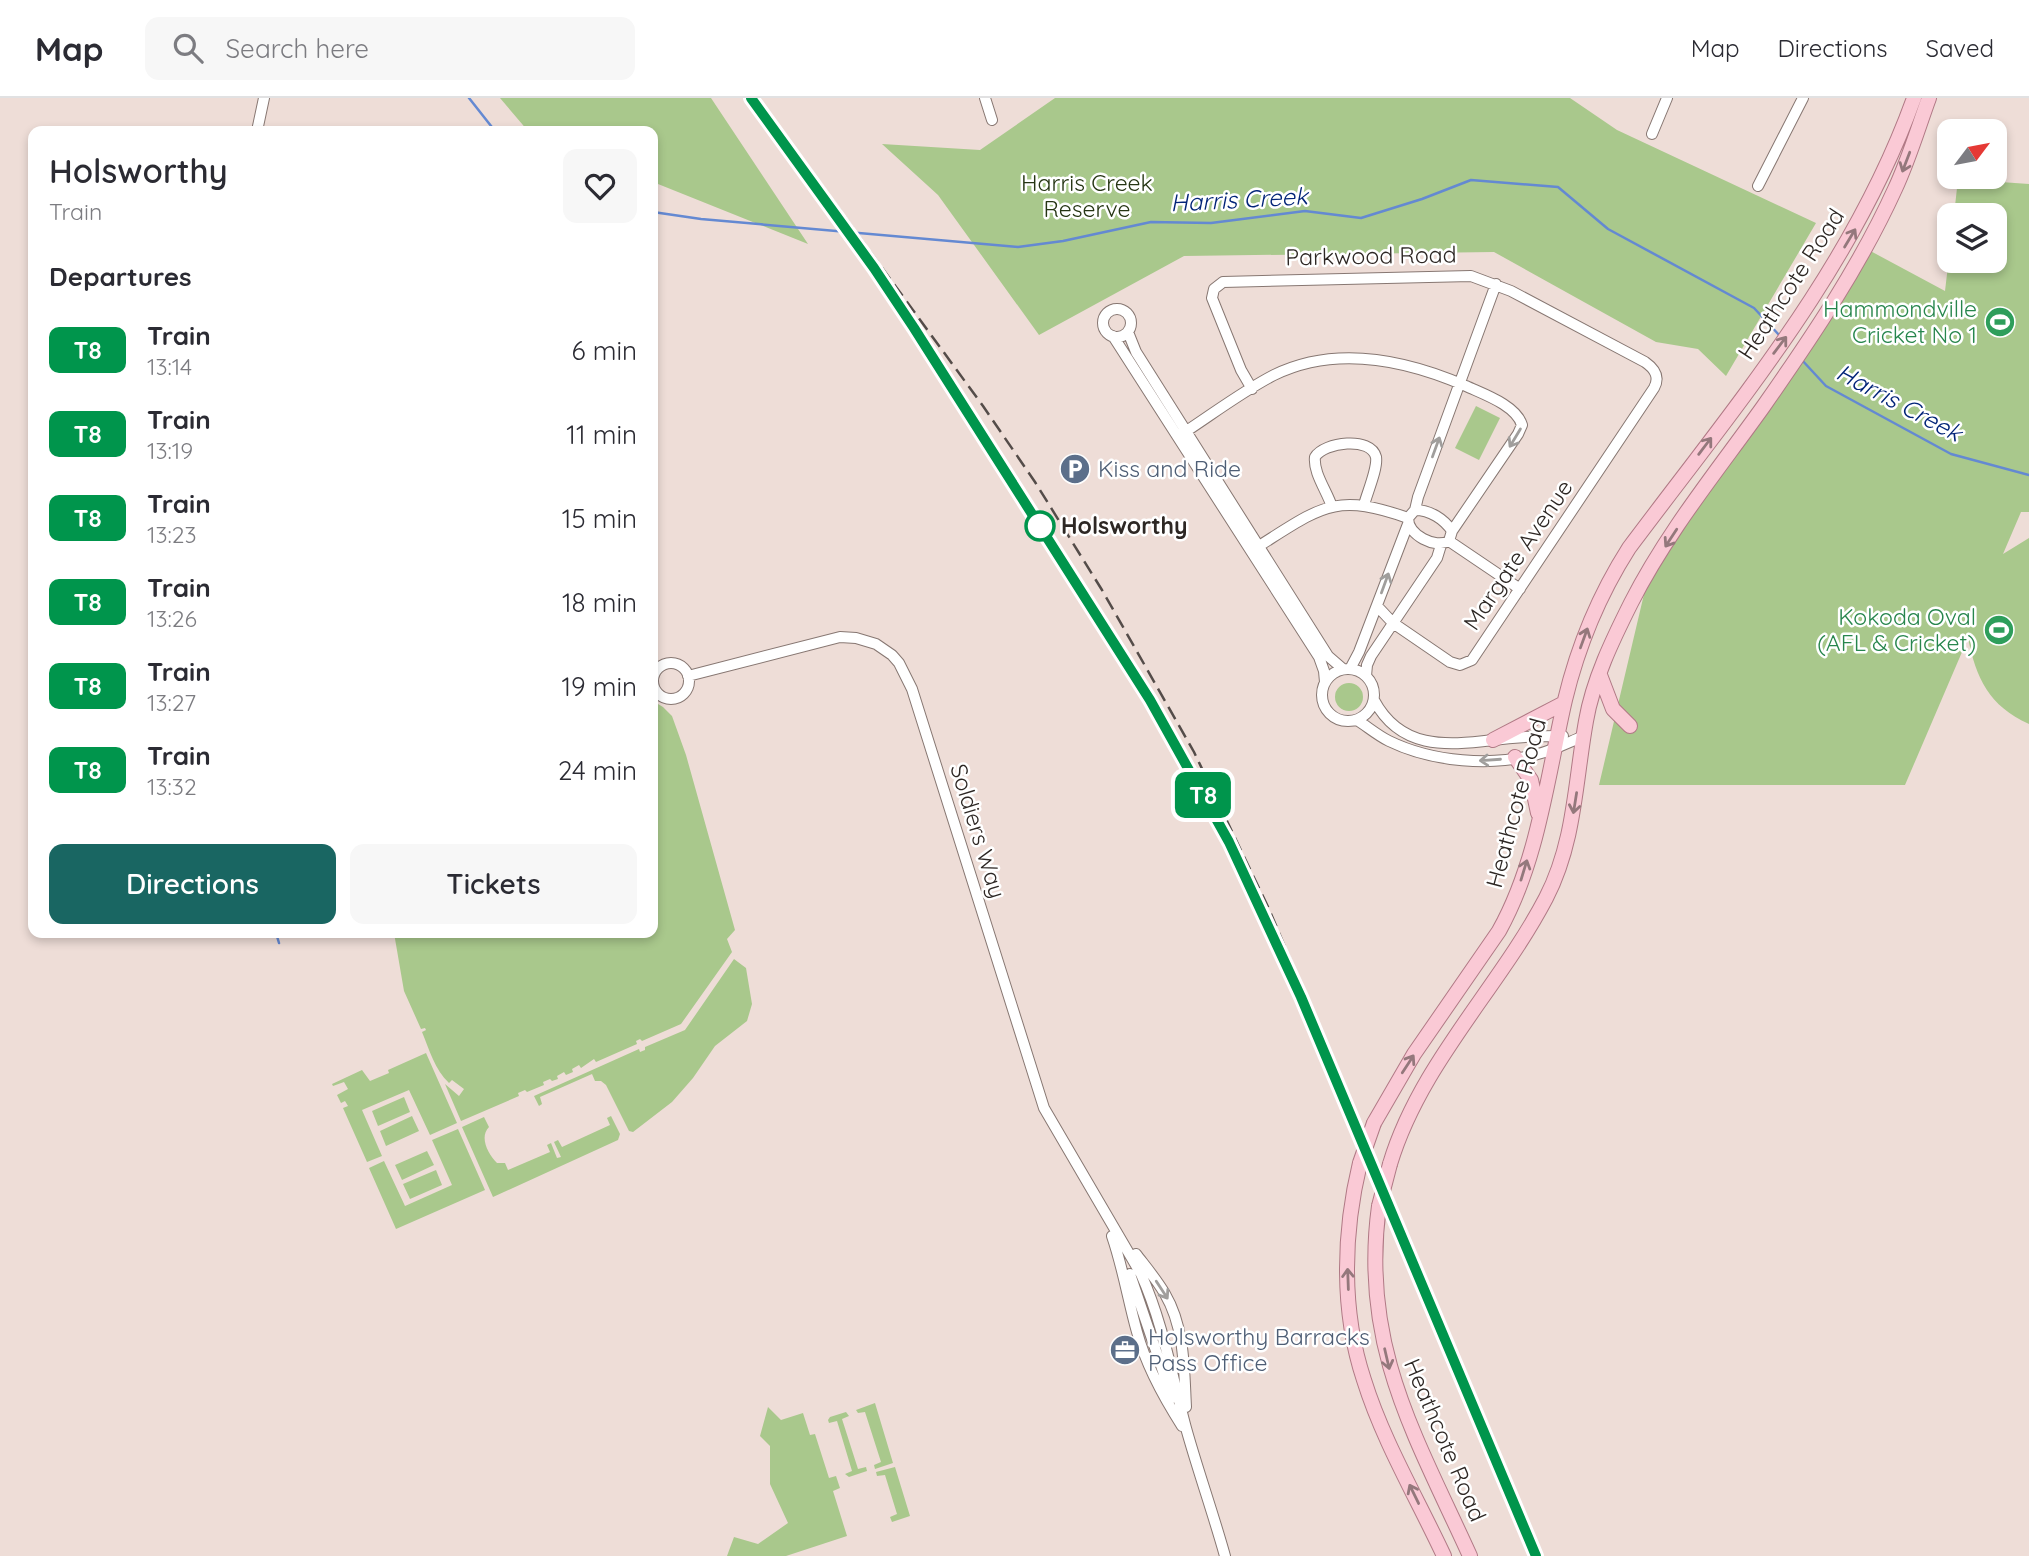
<!DOCTYPE html>
<html lang="en">
<head>
<meta charset="utf-8">
<style>
  body { margin:0; font-family:Quicksand,sans-serif; background:#f7f7f7; color:#2b2b33; height:100vh; display:flex; flex-direction:column; font-size:26px; white-space:nowrap }
  * { box-sizing:border-box; margin:0 }
  p { font-size:23px; color:#7c7c81 }
  .icon { flex:none; width:38px; height:38px; fill:none; stroke:currentColor; stroke-width:2; stroke-linecap:round; stroke-linejoin:round }
  .map { position:relative; flex:1; overflow:hidden }
  .side { position:absolute; left:28px; top:28px; width:630px; height:812px; display:flex; flex-direction:column; background:#fff; border-radius:14px; box-shadow:0 4px 10px #0003 }
  .side>* { flex:none }
  .badge { padding:0 14px; border-radius:10px; font-size:24px; line-height:46px }
  .needle { width:46px; rotate:58deg }
  .fabs { position:absolute; left:1937px; top:21px; display:grid; gap:14px }
  .fabs a { display:grid; place-items:center; width:70px; height:70px; border-radius:14px; background:#fff; box-shadow:0 4px 10px #0003; font-size:35px }
  .map>.badge { position:absolute; translate:-50% -50%; box-shadow:0 0 0 4px #fff }
  h2 { padding:0 21px; font-size:26px; line-height:63px }
  .round { display:grid; place-items:center; flex:none; width:74px; height:74px; border-radius:14px; background:#f7f7f7 }
  .head { display:flex; align-items:center; justify-content:space-between; height:119px; padding:0 21px }
  h1 { font-size:33px; font-weight:600; line-height:52px }
  .primary-button { display:flex; gap:14px; margin-top:auto; padding:14px 21px }
  .primary-button a { flex:1; height:80px; border-radius:14px; background:#196662; color:#fff; font-size:28px; font-weight:600; line-height:80px; text-align:center }
  .primary-button a+a { background:#f7f7f7; color:#2b2b33 }
  ul { padding:0; list-style:none }
  li { display:flex; align-items:center; gap:21px; height:84px; padding:0 21px }
  li div { flex:1 }
  li b { display:block; font-size:26px }
  li em { font-style:normal }
  li .badge { min-width:77px; font-weight:700; text-align:center }
  header { display:flex; align-items:center; gap:42px; box-sizing:border-box; height:98px; padding:0 35px; background:#fff; border-bottom:2px solid #e1e1e2 }
  header strong { font-size:33px }
  nav { display:flex; gap:38px; margin-inline-start:auto; font-size:24px }
  .search { width:490px; height:63px; background:#f7f7f7; display:flex; align-items:center; gap:18px; box-sizing:border-box; padding:0 24px; border-radius:14px; color:#7c7c81; font-size:26px }
  .map>svg:first-child { display:block }
  .green { fill:#a9c88c }
  .lines { fill:none; stroke-linecap:round; stroke-linejoin:round }
  .stream { stroke:#6489d2; stroke-width:2.5 }
  .minor-casing { stroke:#877772; stroke-width:12 }
  .major-casing { stroke:#b07985; stroke-width:16 }
  .minor { stroke:#fff; stroke-width:10 }
  .major { stroke:#fac9d5; stroke-width:14 }
  .rail { stroke:#544c49; stroke-width:2.5; stroke-dasharray:14 7; stroke-linecap:butt }
  .major-bridge-casing { stroke:#b07985; stroke-width:16; stroke-linecap:butt }
  .major-bridge { stroke:#fac9d5; stroke-width:14 }
  .oneway { stroke:#94787c }
  .oneway2 { stroke:#a09e9c }
  .line-casing { stroke:#fff; stroke-width:16 }
  .line { stroke:#00954c; stroke-width:10 }
  .stop-dot { fill:#fff; stroke:#00954c; stroke-width:3.5 }
  .labels { text-anchor:middle; stroke-width:5; stroke-linejoin:round; paint-order:stroke }
  .park-label { font-size:23px; fill:#253513; stroke:#fff }
  .street-label { font-size:23px; fill:#2d2724; stroke:#fff }
  .leisure-label { font-size:23px; fill:#27864d; stroke:#fff; text-anchor:end }
  .service-label { font-size:23px; fill:#4e5e75; stroke:#fff; text-anchor:start }
  .stop-label { font-size:23px; font-weight:bold; fill:#2d2724; stroke:#fff; text-anchor:start }
  .water-label { font-size:24px; font-style:italic; fill:#022478; stroke:#fff }
</style>
</head>
<body>
<header>
<strong>Map</strong>
<div class="search"><svg class="icon" aria-label="search" viewBox="0 0 24 24"><circle cx="10" cy="10" r="6"/><path d="M15 15l6 6"/></svg>Search here</div>
<nav><a>Map</a><a>Directions</a><a>Saved</a></nav>
</header>
<div class="map">
<svg width="2029" height="1458" viewBox="0 0 2029 1458">
  <rect width="100%" height="100%" fill="#eeddd7"/>
  <!-- green -->
  <path class="green" d="M500 0H711L808 146 653 84V33H528Z
    M1055 0H1570L1617 32 1816 125 1726 278 1698 251 1656 244 1494 154 1184 158 1039 237 938 97 882 46 980 52Z
    M1958 81 2029 86V414H2021L2003 456 2029 440V626C1989 608 1976 580 1968 540L1905 687H1599L1649 475 1863 149 1945 193 1949 159 1950 163H1995V117H1954Z
    M1476 308 1500 320 1479 362 1455 350Z
    M1335 599a14 14 0 1 1 28 0a14 14 0 1 1-28 0Z
    M653 603 663 609 672 618 686 657 735 832 727 841 732 854 681 926 642 943 640 941 636 943 637 946 596 964 594 961 581 970 579 967 572 971 573 974 566 977 564 974 557 978 558 981 552 983 550 981 543 984 544 987 527 994 525 992 518 995 519 998 461 1023 445 986 459 998 464 991 452 982 449 985C435 972 429 951 422 934L426 932 425 930 421 931 404 893 394 835H653Z
    M734 861 746 870 752 906 747 923 715 948 693 980 672 1004 633 1034 629 1033 606 987 601 983H595L592 976 540 999 542 1006 539 1008 534 998 639 951 640 954 645 952V949L685 932Z
    M426 955 457 1025 430 1037 409 992 362 1012 382 1058 367 1064 343 1010 348 1008 345 1003 341 1005 337 997 348 991 344 984 333 988 332 986 362 972 370 983 389 975 388 972Z
    M404 999 410 1014 378 1028 372 1013Z
    M412 1018 419 1033 386 1048 380 1033Z
    M611 1018 620 1036 618 1042 493 1099 462 1029 484 1019 489 1029C479 1039 488 1056 497 1065H505L508 1072 550 1054 547 1047 551 1045 557 1060 561 1059 554 1044 558 1042 562 1049 610 1027 607 1020Z
    M458 1031 485 1092 396 1131 369 1070 384 1063 405 1108 452 1087 432 1042Z
    M427 1053 434 1067 402 1082 395 1067Z
    M436 1072 442 1087 410 1101 403 1086Z
    M875 1305 893 1365 875 1371 874 1367 881 1364 865 1314 858 1315 856 1312Z
    M768 1309 781 1322 803 1315 810 1337 815 1336 829 1380 836 1378 840 1390 833 1393 847 1438 786 1458H727L734 1439 758 1446 788 1425 770 1386V1348L760 1338Z
    M846 1314 849 1318 842 1321 858 1371 866 1369 867 1373 849 1379 845 1376 852 1373 837 1323 829 1325 828 1322 830 1319Z
    M895 1369 910 1418 892 1424 890 1419 897 1416 885 1377 877 1378 876 1374Z"/>
  <g class="lines">
    <!-- stream -->
    <path class="stream" d="M469 0 495 33
      M653 114 701 121 1018 149 1063 143 1151 124 1211 125 1305 113 1361 120 1422 101 1471 82 1558 89 1608 131 1754 210 1780 238
      M1801 261 1826 288 1951 356 2029 377
      M276 835 279 845"/>
    <!-- minor casing -->
    <g class="minor-casing">
      <path id="minor" d="M985 0 992 22
        M257 33 264 0
        M1652 36 1667 0
        M1758 88 1803 0
        M1103 225a14 14 0 1 1 28 0a14 14 0 1 1-28 0Z
        M1128 234 1136 254 1328 558 1343 571
        M1113 238 1319 559 1324 573 1325 584
        M1252 291 1241 272 1212 200 1214 191 1223 184 1471 178 1511 193 1645 264C1655 271 1660 279 1654 290L1472 562 1460 567 1450 564 1393 525 1377 508
        M1179 338C1210 318 1241 294 1274 277 1335 247 1406 262 1466 288 1483 296 1516 307 1522 327L1518 336 1452 433
        M1332 409C1327 393 1313 375 1315 359 1324 344 1371 338 1376 359 1378 370 1367 395 1364 407
        M1415 412 1418 399 1496 186
        M1415 412C1430 412 1444 421 1452 433L1449 443C1435 451 1408 437 1408 420Z
        M1449 443 1520 491
        M1259 448C1321 409 1335 394 1408 420
        M653 583a18 18 0 1 1 36 0a18 18 0 1 1-36 0Z
        M1322 597a26 26 0 1 1 52 0a26 26 0 1 1-52 0Z
        M1350 571 1359 554 1408 426
        M688 578 840 539 856 540 876 546 892 557 899 565 912 591 1044 1010 1141 1176C1163 1225 1172 1278 1186 1330 1198 1373 1213 1415 1225 1458
        M1366 578 1367 567 1371 558 1437 460 1441 447
        M1374 602C1400 651 1445 648 1493 642 1516 639 1540 638 1563 638
        M1357 622C1368 629 1377 637 1389 643 1432 664 1492 669 1538 656 1554 652 1569 644 1584 638
        M1112 1138C1123 1170 1128 1202 1137 1234 1146 1267 1164 1300 1182 1328
        M1136 1156C1146 1169 1157 1182 1165 1196 1185 1230 1184 1272 1186 1309
        M1130 1176 1172 1300"/>
    </g>
    <!-- major casing -->
    <g class="major-casing">
      <path id="major" d="M1600 577 1613 611 1630 628
        M1493 642 1564 605
        M1515 659 1531 682 1538 715
        M1374 1025 1414 956 1499 833C1538 763 1547 680 1565 602 1578 548 1599 497 1629 450 1736 307 1853 170 1914 0
        M1360 1065C1343 1135 1341 1213 1364 1282 1383 1343 1417 1400 1444 1458
        M1390 1066C1420 966 1499 890 1546 800 1575 744 1575 684 1586 623 1593 582 1613 541 1631 505 1667 434 1718 372 1763 309 1812 239 1860 168 1895 91 1909 61 1918 30 1929 0
        M1379 1108C1360 1247 1415 1337 1470 1458"/>
    </g>
    <!-- minor -->
    <use href="#minor" class="minor"/>
    <!-- major -->
    <use href="#major" class="major"/>
    <!-- rail -->
    <path class="rail" d="M758 0 983 308 1035 384 1102 492 1194 654 1269 811 1542 1458
      M907 219 1150 602 1214 717"/>
    <!-- major-bridge casing -->
    <g class="major-bridge-casing">
      <path id="major-bridge" d="M1360 1065 1374 1025
        M1379 1108 1390 1066"/>
    </g>
    <!-- major-bridge -->
    <use href="#major-bridge" class="major-bridge"/>
  </g>
  <!-- one-way arrows -->
  <defs><path id="oneway-shaft" d="M-6 0H5M1.5-3L5.5 0L1.5 3" fill="none" stroke-width="1.6" stroke-linecap="round" stroke-linejoin="round" transform="scale(1.75)"/></defs>
  <g class="oneway">
    <use href="#oneway-shaft" transform="translate(1906 64) rotate(111)"/>
    <use href="#oneway-shaft" transform="translate(1850 140) rotate(-59)"/>
    <use href="#oneway-shaft" transform="translate(1780 247) rotate(-53)"/>
    <use href="#oneway-shaft" transform="translate(1705 348) rotate(-53)"/>
    <use href="#oneway-shaft" transform="translate(1671 440) rotate(123)"/>
    <use href="#oneway-shaft" transform="translate(1584 540) rotate(-70)"/>
    <use href="#oneway-shaft" transform="translate(1575 705) rotate(99)"/>
    <use href="#oneway-shaft" transform="translate(1524 772) rotate(-73)"/>
    <use href="#oneway-shaft" transform="translate(1408 966) rotate(-57)"/>
    <use href="#oneway-shaft" transform="translate(1348 1181) rotate(-92)"/>
    <use href="#oneway-shaft" transform="translate(1387 1261) rotate(77)"/>
    <use href="#oneway-shaft" transform="translate(1414 1396) rotate(-116)"/>
  </g>
  <g class="oneway2">
    <use href="#oneway-shaft" transform="translate(1515 340) rotate(121)"/>
    <use href="#oneway-shaft" transform="translate(1436 349) rotate(-70)"/>
    <use href="#oneway-shaft" transform="translate(1385 485) rotate(-70)"/>
    <use href="#oneway-shaft" transform="translate(1490 662) rotate(176)"/>
    <use href="#oneway-shaft" transform="translate(1162 1192) rotate(57)"/>
  </g>
  <g class="lines">
    <!-- line casing -->
    <g class="line-casing">
      <path id="line" d="M751 0 874 170 914 230 1150 602 1229 744 1301 899 1536 1458"/>
    </g>
    <!-- line -->
    <use href="#line" class="line"/>
  </g>
  <!-- icons -->
  <defs>
    <g id="stadium-disc" transform="scale(1.575)"><circle r="9.5" fill="#2e9e5b" stroke="#fff"/><path d="M0-5a6.5 5 0 1 0 0 10a6.5 5 0 1 0 0-10ZM-3.5-1.8h7v3.6h-7Z" fill="#fff"/></g>
    <g id="parking-disc" transform="scale(1.575)"><circle r="9.5" fill="#5c6f8a" stroke="#fff"/><path d="M-3.5-5.5H1a3.5 3.5 0 0 1 0 7H-1V5.5H-3.5ZM-1-3.4V-.6H.8a1.4 1.4 0 0 0 0-2.8Z" fill="#fff"/></g>
    <g id="office-disc" transform="scale(1.575)"><circle r="9.5" fill="#5c6f8a" stroke="#fff"/><path d="M-6-3h4V-5.5h4V-3h4V5H-6ZM-1-4.5V-3h2v-1.5ZM-6 0V1H6V0Z" fill="#fff"/></g>
  </defs>
  <g fill-rule="evenodd">
    <use href="#stadium-disc" x="2000" y="224"/>
    <use href="#parking-disc" x="1075" y="371"/>
    <use href="#stadium-disc" x="1999" y="532"/>
    <use href="#office-disc" x="1125" y="1252"/>
  </g>
  <!-- markers -->
  <circle class="stop-dot" cx="1040" cy="428" r="14"/>
  <g class="labels">
    <!-- park labels -->
    <g class="park-label">
      <text x="1087" y="93">Harris Creek<tspan x="1087" dy="26">Reserve</tspan></text>
    </g>
    <!-- street labels -->
    <g class="street-label">
      <text transform="translate(1371 158) rotate(-1)" y="8">Parkwood Road</text>
      <text transform="translate(1791 186) rotate(-57)" y="8">Heathcote Road</text>
      <text transform="translate(1518 457) rotate(-56)" y="8">Margate Avenue</text>
      <text transform="translate(1516 705) rotate(-75)" y="8">Heathcote Road</text>
      <text transform="translate(978 733) rotate(73)" y="8">Soldiers Way</text>
      <text transform="translate(1445 1342) rotate(67)" y="8">Heathcote Road</text>
    </g>
    <!-- leisure labels -->
    <g class="leisure-label">
      <text x="1977" y="219">Hammondville<tspan x="1977" dy="26">Cricket No 1</tspan></text>
      <text x="1976" y="527">Kokoda Oval<tspan x="1976" dy="26">(AFL &amp; Cricket)</tspan></text>
    </g>
    <!-- service labels -->
    <g class="service-label">
      <text x="1098" y="379">Kiss and Ride</text>
      <text x="1148" y="1247">Holsworthy Barracks<tspan x="1148" dy="26">Pass Office</tspan></text>
    </g>
    <!-- stop labels -->
    <g class="stop-label">
      <text x="1061" y="436">Holsworthy</text>
    </g>
    <!-- water labels -->
    <g class="water-label">
      <text transform="translate(1239 102) rotate(-3)" y="8">Harris Creek</text>
      <text transform="translate(1899 305) rotate(28)" y="8">Harris Creek</text>
    </g>
  </g>
</svg>
<div class="fabs">
<a><svg class="needle" viewBox="-14 -14 28 28"><path d="M0-13l5 13h-10z" fill="#e53935"/><path d="M0 13l5-13h-10z" fill="#7c7c81"/></svg></a>
<a><svg class="icon" aria-label="layers" viewBox="0 0 24 24"><path d="M12 4l9 5-9 5-9-5zM3 14l9 5 9-5"/></svg></a>
</div>
<b class="badge" style="left:1203px;top:697px;background:#00954c;color:#fff">T8</b>
<section class="side">
<div class="head"><div><h1>Holsworthy</h1><p>Train</p></div><a class="round"><svg class="icon" aria-label="heart" viewBox="0 0 24 24"><path d="M12 20l-8-8c-3-5 5-10 8-4 3-6 11-1 8 4z"/></svg></a></div>
<h2>Departures</h2>
<ul>
<li><span class="badge" style="background:#00954c;color:#fff">T8</span><div><b>Train</b><p>13:14</p></div><em>6 min</em></li>
<li><span class="badge" style="background:#00954c;color:#fff">T8</span><div><b>Train</b><p>13:19</p></div><em>11 min</em></li>
<li><span class="badge" style="background:#00954c;color:#fff">T8</span><div><b>Train</b><p>13:23</p></div><em>15 min</em></li>
<li><span class="badge" style="background:#00954c;color:#fff">T8</span><div><b>Train</b><p>13:26</p></div><em>18 min</em></li>
<li><span class="badge" style="background:#00954c;color:#fff">T8</span><div><b>Train</b><p>13:27</p></div><em>19 min</em></li>
<li><span class="badge" style="background:#00954c;color:#fff">T8</span><div><b>Train</b><p>13:32</p></div><em>24 min</em></li>
</ul>
<div class="primary-button"><a>Directions</a><a>Tickets</a></div>
</section>
</div>
</body>
</html>
